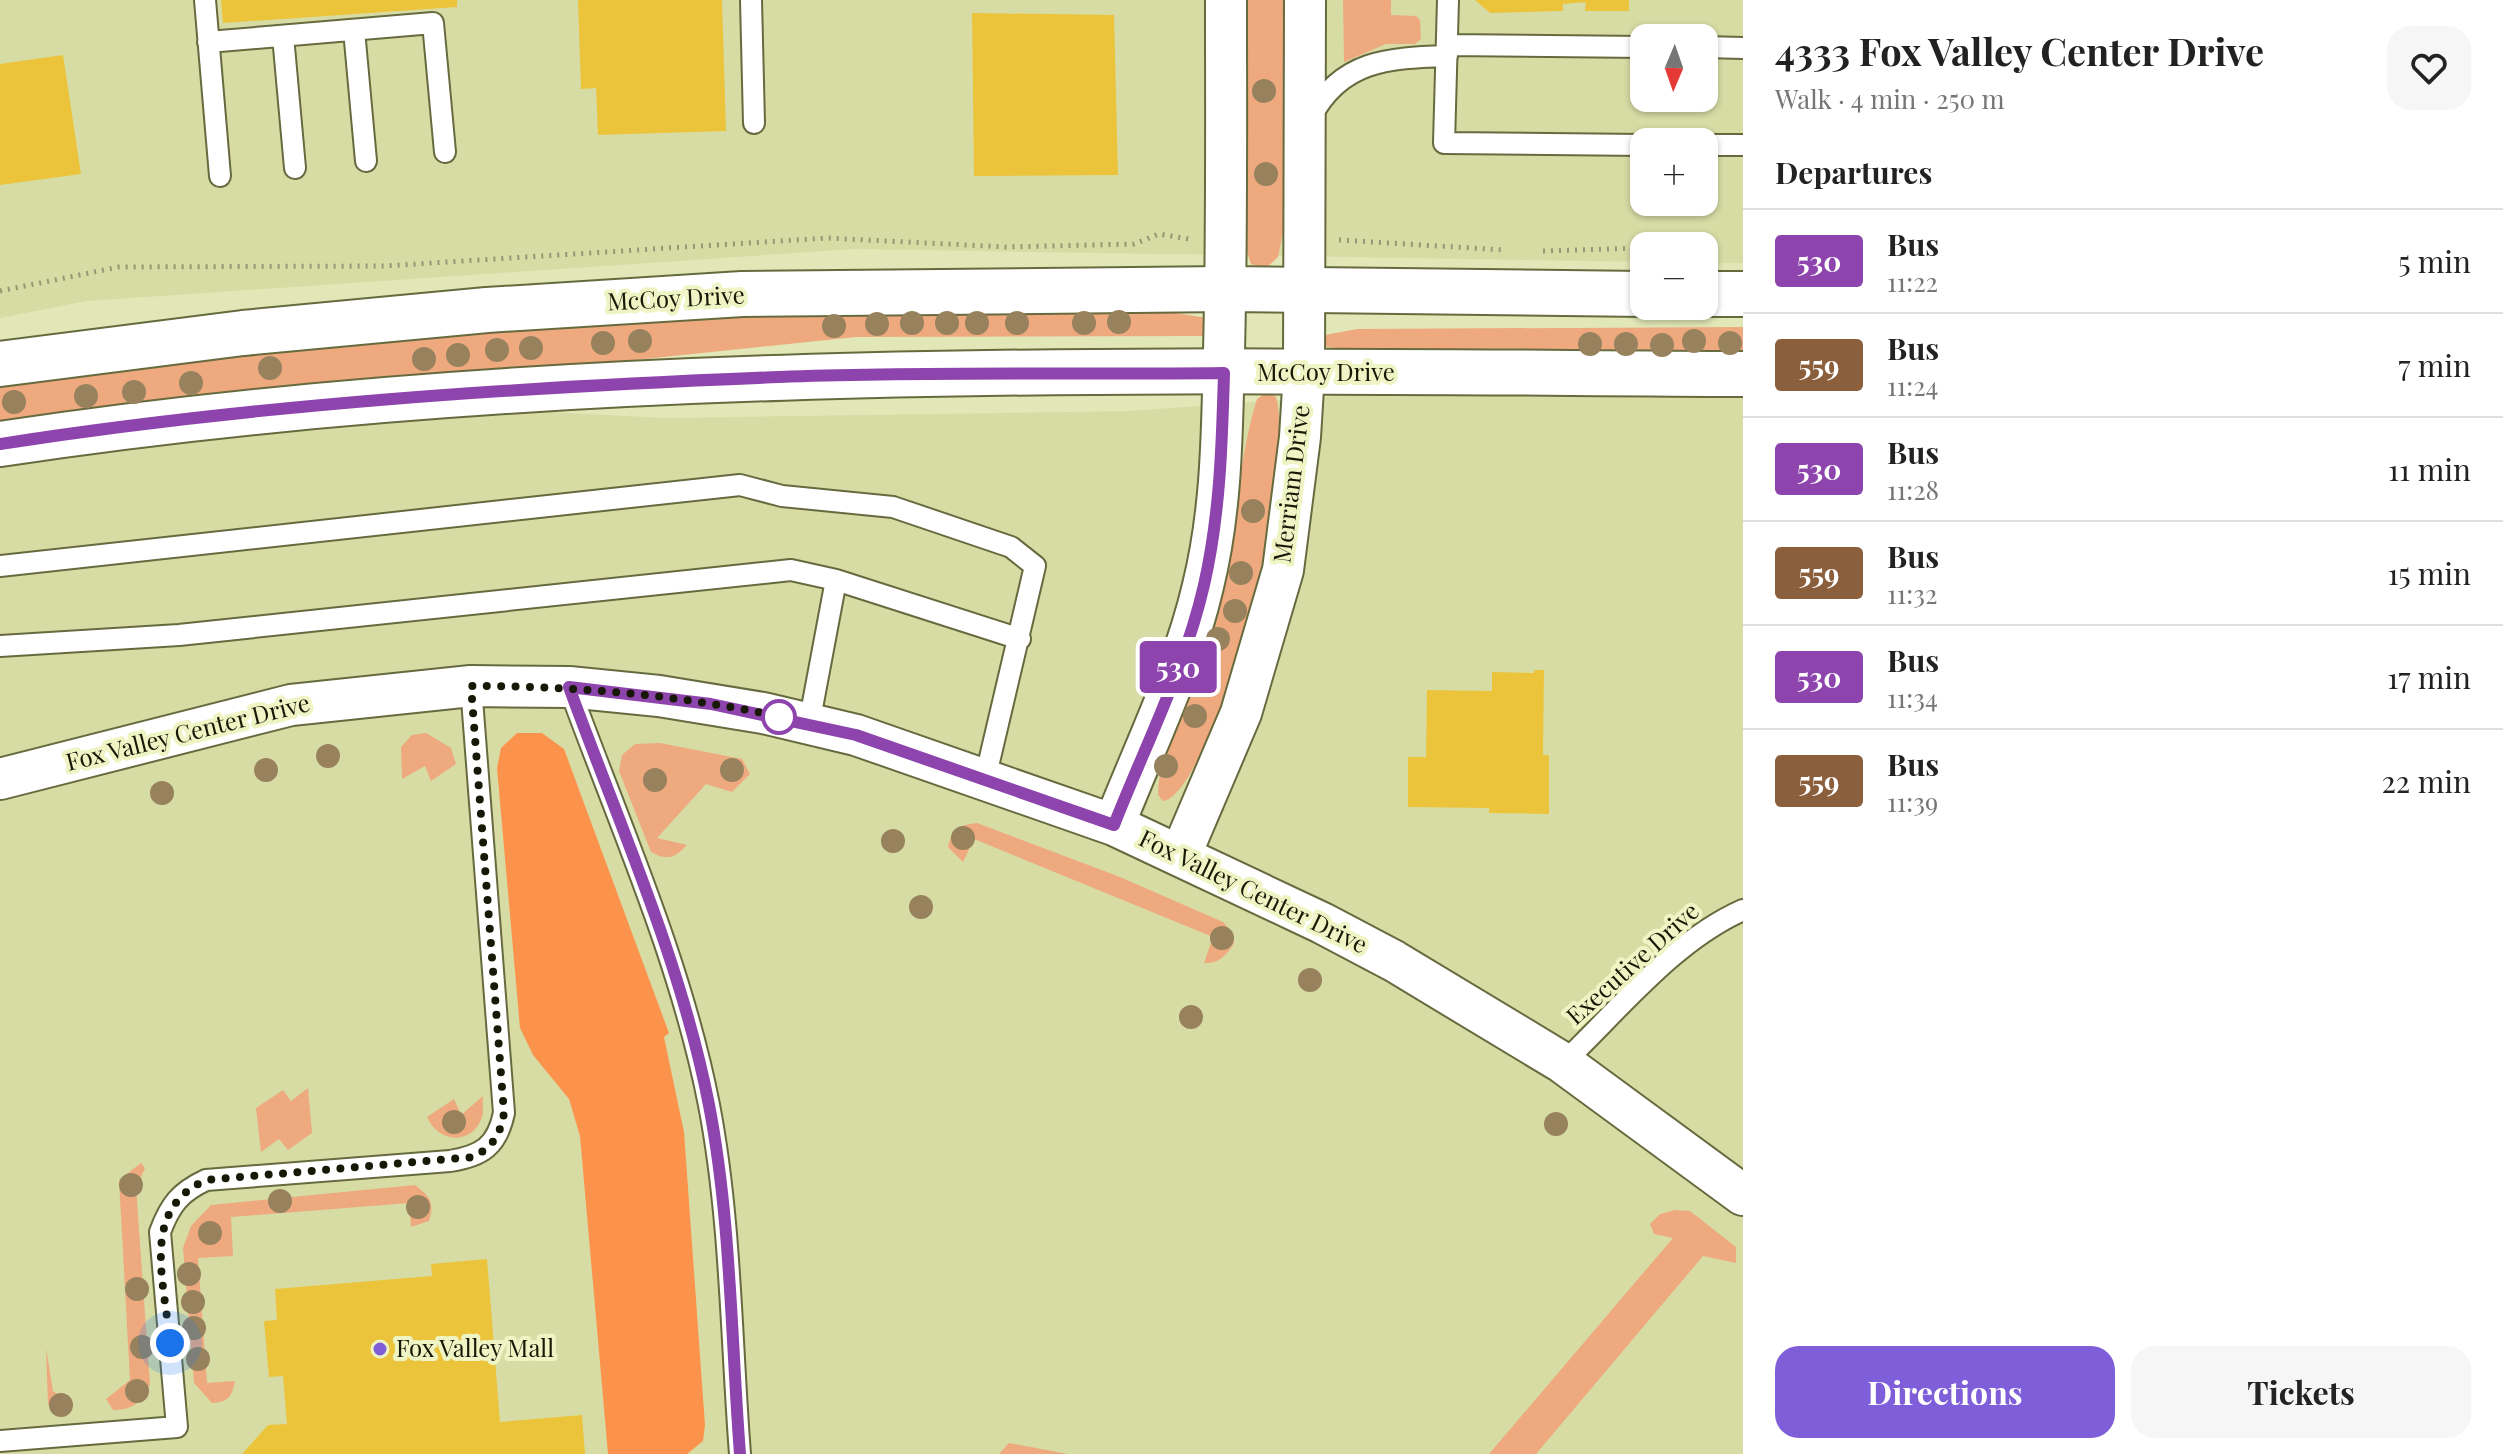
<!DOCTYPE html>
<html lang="en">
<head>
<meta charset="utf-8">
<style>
  body { margin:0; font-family:"Playfair Display",serif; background:#f6f6f6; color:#222; height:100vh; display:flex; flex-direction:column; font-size:30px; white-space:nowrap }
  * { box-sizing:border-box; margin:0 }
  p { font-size:26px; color:#767676 }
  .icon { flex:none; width:44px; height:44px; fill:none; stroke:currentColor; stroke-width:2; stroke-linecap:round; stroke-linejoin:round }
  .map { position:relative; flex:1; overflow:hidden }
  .panel { display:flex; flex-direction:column; background:#fff; width:760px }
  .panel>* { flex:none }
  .badge { padding:0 16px; border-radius:6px; font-size:28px; line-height:52px }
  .needle { width:52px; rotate:182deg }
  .tools { position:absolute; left:1630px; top:24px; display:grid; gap:16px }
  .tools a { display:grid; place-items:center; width:88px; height:88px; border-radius:16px; background:#fff; box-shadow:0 2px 6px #0004; font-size:40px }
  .you { position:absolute; width:40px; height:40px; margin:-20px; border:6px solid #fff; border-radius:50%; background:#1a73e8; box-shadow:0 0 0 12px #1a73e833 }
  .map>.badge { position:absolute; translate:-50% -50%; box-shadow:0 0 0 4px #fff }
  h2 { padding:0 32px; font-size:30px; line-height:72px }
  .round { display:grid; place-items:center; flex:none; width:84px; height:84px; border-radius:24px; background:#f6f6f6 }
  .overview { display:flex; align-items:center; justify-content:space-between; height:136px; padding:0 32px }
  h1 { font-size:38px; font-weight:700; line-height:60px }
  .button { display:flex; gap:16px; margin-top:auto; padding:16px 32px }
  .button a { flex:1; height:92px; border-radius:24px; background:#7f5ed9; color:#fff; font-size:32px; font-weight:700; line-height:92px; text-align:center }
  .button a+a { background:#f6f6f6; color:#222 }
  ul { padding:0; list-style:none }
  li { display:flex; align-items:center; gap:24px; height:104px; padding:0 32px; border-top:2px solid #e0e0e0 }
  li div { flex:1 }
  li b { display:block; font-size:30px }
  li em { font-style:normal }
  li .badge { min-width:88px; font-weight:700; text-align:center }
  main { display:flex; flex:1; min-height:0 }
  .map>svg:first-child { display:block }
  .built { fill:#d7dca5; fill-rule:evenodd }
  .green { fill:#eea97e }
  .forest { fill:#fc934c }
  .building { fill:#ebc43b }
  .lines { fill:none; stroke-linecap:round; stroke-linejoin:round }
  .service-casing { stroke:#676a3e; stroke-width:24 }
  .minor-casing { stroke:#676a3e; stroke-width:44 }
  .tertiary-casing { stroke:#676a3e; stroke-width:48 }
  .path { stroke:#949873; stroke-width:5; stroke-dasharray:2 6; stroke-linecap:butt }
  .service { stroke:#fff; stroke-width:20 }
  .minor { stroke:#fff; stroke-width:40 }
  .tertiary { stroke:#fff; stroke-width:44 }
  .tree { fill:#97825d }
  .line-casing { stroke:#fff; stroke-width:18 }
  .line { stroke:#8e44ad; stroke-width:12 }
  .walk { stroke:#171806; stroke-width:8; stroke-dasharray:0 14.4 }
  .stop-dot { fill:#fff; stroke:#8e44ad; stroke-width:4 }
  .poi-dot { fill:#7f5ed9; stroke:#eff4c4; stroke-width:3 }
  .labels { text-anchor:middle; stroke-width:8; stroke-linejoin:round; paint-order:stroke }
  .street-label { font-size:24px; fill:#171806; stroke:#eff4c4 }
  .poi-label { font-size:24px; fill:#171806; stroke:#eff4c4; text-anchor:start }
</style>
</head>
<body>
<main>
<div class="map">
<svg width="1743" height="1454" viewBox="0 0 1743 1454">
  <rect width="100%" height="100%" fill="#e2e7b7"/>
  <!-- built -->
  <path class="built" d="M0 0H1743V263H1704V246H1644V262L855 249 87 301 0 318ZM1644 38H1704V98H1644ZM1644 142H1704V202H1644Z
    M1378 393 1743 395V1454H0V464L220 437 410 419 547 412 665 418 1130 411Z"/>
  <!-- green -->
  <path class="green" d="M1248 0H1286L1284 228 1278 257 1265 269 1251 264 1247 252Z
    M1343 0H1391V15L1416 16 1420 20 1421 39 1415 44H1386L1344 62Z
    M855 311H1163L1213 319 1205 336 856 337 0 426V383C283 340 569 324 855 311Z
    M1743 327V356L1356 352 1323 346 1325 335 1357 329Z
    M1267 392 1276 397C1286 434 1273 527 1264 566 1255 605 1200 797 1163 801L1158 795C1160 726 1205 664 1221 598 1237 532 1237 463 1257 399Z
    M426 733 451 748 456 764 431 781 425 766 402 779 401 747 412 735Z
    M660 743 742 759 750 774 732 792 706 784 657 838 687 845C675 858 667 861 651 852L619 771 622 755 635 744Z
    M977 823 1120 877 1223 922 1231 931 1234 943C1227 955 1219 964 1204 963L1213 937 974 839 963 862 948 847C952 829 959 825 977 823Z
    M308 1088 312 1133 288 1150 279 1139 261 1152 256 1108 283 1090 291 1101Z
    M483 1096C482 1102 484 1111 482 1117 473 1145 439 1144 427 1117L454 1099 461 1115Z
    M141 1163 145 1168 136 1188 150 1384C142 1402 133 1410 113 1410L106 1399 130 1380 119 1180Z
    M415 1185C430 1196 435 1203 429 1221L411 1227 409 1203 231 1217 233 1256 198 1258 207 1383 235 1381C232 1397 228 1402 212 1403L194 1383 183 1248 191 1226 211 1205Z
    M1675 1210 1690 1211 1736 1247V1263L1703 1256 1536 1454H1489L1673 1238 1654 1234 1650 1224 1660 1214Z
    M46 1348 53 1391 70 1402 62 1413 48 1404Z
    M1009 1443 1068 1454H999Z"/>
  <!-- forest -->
  <path class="forest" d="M517 733H542L564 749 669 1033 664 1037 684 1132 705 1425 703 1441 687 1454H608L580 1136 569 1099 533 1055 520 1028 497 768 501 748Z"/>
  <!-- building -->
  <path class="building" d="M221 0H457V7L223 23Z
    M578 0H722L726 131 598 135 596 88 581 89Z
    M1475 0H1586V2L1563 4V11L1490 13Z
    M1586 0H1629V11H1585Z
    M972 13 1114 15 1118 175 974 176Z
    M63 55 81 174 0 185V64Z
    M1534 670H1544L1543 755H1549V814L1489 813V808L1408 807V757H1426L1427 690 1492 691V672L1534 673Z
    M487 1259 500 1422 582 1415 585 1454H242L268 1425 287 1424 283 1376 269 1377 264 1321 277 1320 275 1289 432 1276 431 1264Z"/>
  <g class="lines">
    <!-- service casing -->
    <g class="service-casing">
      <path id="service" d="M205 0 220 176
        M751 0 754 123
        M1448 0 1444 143 1644 145
        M354 30 366 161
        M283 36 295 168
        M208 42 433 23 445 152
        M1447 45 1644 47
        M1704 47 1743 48
        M1311 117C1341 60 1388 58 1447 56
        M1704 145H1743
        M0 566 740 485 782 496 893 507 1011 547 1035 566 985 779
        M836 580 1020 639
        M0 646 179 635 791 570 836 580 809 724
        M569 687C619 824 681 961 709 1105 731 1219 731 1339 740 1454
        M1563 1063C1618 1011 1673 941 1743 910
        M0 1441 177 1427 160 1232C170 1205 180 1192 206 1180L450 1161C482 1156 497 1146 504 1113L471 686"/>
    </g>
    <!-- minor casing -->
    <g class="minor-casing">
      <path id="minor" d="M0 779 291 705 471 686 569 687 659 696 763 713 856 735 1114 825 1322 923 1394 961 1563 1063 1743 1195
        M1114 825C1145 746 1184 668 1203 586 1222 509 1222 431 1224 351 1227 234 1226 117 1226 0
        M1181 854 1241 713 1283 570 1300 437 1304 372 1305 0"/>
    </g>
    <!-- tertiary casing -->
    <g class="tertiary-casing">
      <path id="tertiary" d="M1704 294H1743
        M0 364 243 333 487 310 742 294 1226 289 1644 294
        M0 444C576 357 1162 371 1743 374"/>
    </g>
    <!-- path -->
    <path class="path" d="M1339 240 1505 250
      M1543 251 1644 248
      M0 291 119 267 384 266 827 238 1006 247 1134 244 1159 234 1189 239"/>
    <!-- service -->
    <use href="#service" class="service"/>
    <!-- minor -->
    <use href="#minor" class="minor"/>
    <!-- tertiary -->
    <use href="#tertiary" class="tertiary"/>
  </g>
  <!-- trees -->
  <g class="tree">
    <circle cx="1264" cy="91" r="12"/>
    <circle cx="1266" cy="174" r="12"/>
    <circle cx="1119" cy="322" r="12"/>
    <circle cx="912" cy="323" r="12"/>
    <circle cx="947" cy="323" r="12"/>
    <circle cx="977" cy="323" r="12"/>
    <circle cx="1017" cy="323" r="12"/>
    <circle cx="1084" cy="323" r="12"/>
    <circle cx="877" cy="324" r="12"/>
    <circle cx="834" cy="326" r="12"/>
    <circle cx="640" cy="341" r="12"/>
    <circle cx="1694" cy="341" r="12"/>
    <circle cx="603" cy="343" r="12"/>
    <circle cx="1730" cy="343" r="12"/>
    <circle cx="1590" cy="344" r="12"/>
    <circle cx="1626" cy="344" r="12"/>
    <circle cx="1662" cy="345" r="12"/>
    <circle cx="531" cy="348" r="12"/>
    <circle cx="497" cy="350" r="12"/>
    <circle cx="458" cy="355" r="12"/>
    <circle cx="424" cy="359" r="12"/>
    <circle cx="270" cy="368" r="12"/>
    <circle cx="191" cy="383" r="12"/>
    <circle cx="134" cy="392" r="12"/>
    <circle cx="86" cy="396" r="12"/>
    <circle cx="14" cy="402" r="12"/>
    <circle cx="1253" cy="511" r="12"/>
    <circle cx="1241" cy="573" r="12"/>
    <circle cx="1235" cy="611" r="12"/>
    <circle cx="1218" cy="639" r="12"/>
    <circle cx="1195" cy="716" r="12"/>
    <circle cx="328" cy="756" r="12"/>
    <circle cx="1166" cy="766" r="12"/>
    <circle cx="266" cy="770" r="12"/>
    <circle cx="732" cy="770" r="12"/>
    <circle cx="655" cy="780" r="12"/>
    <circle cx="162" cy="793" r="12"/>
    <circle cx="963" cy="838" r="12"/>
    <circle cx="893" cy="841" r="12"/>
    <circle cx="921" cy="907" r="12"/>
    <circle cx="1222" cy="938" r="12"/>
    <circle cx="1310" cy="980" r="12"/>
    <circle cx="1191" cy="1017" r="12"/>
    <circle cx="454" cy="1122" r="12"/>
    <circle cx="1556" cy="1124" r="12"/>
    <circle cx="131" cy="1185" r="12"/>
    <circle cx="280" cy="1201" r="12"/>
    <circle cx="418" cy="1207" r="12"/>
    <circle cx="210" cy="1233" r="12"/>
    <circle cx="189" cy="1274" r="12"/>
    <circle cx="137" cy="1289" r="12"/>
    <circle cx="193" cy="1302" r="12"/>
    <circle cx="194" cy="1328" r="12"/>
    <circle cx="142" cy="1347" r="12"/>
    <circle cx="198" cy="1359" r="12"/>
    <circle cx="137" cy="1391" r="12"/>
    <circle cx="61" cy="1405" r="12"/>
  </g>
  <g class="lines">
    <!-- line casing -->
    <g class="line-casing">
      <path id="line" d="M0 444C258 404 519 387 780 377 927 371 1076 375 1224 373 1222 445 1220 515 1204 585 1185 668 1145 746 1114 825L856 735 711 704 569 687C619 824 681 961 709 1105 731 1219 731 1338 740 1454"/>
    </g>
    <!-- line -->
    <use href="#line" class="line"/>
    <!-- walk -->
    <path class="walk" d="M170 1343C165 1282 139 1210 206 1180L474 1157C494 1145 500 1135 504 1113L471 686C577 686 682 695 786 718L779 717"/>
  </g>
  <!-- markers -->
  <circle class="stop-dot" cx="779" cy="717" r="16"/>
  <circle class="poi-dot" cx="380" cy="1349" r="8"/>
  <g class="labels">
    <!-- street labels -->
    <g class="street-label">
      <text transform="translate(676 299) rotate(-3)" y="8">McCoy Drive</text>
      <text x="1326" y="381">McCoy Drive</text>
      <text transform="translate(1292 484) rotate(-83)" y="8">Merriam Drive</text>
      <text transform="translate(188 733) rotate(-14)" y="8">Fox Valley Center Drive</text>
      <text transform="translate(1253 892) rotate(26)" y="8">Fox Valley Center Drive</text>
      <text transform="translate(1633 964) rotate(-42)" y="8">Executive Drive</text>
    </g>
    <!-- poi labels -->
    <g class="poi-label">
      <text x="396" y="1357">Fox Valley Mall</text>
    </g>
  </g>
</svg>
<div class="tools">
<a><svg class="needle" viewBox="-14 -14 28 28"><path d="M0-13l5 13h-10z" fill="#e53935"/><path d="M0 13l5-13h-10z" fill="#767676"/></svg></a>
<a>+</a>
<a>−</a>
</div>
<div class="you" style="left:170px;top:1343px"></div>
<b class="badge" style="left:1178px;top:667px;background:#8e44ad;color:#fff">530</b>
</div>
<section class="panel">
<div class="overview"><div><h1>4333 Fox Valley Center Drive</h1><p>Walk · 4 min · 250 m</p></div><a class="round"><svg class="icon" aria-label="heart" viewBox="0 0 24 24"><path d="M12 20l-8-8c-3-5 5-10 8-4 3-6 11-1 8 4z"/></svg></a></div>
<h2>Departures</h2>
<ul>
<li><span class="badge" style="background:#8e44ad;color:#fff">530</span><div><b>Bus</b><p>11:22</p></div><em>5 min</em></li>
<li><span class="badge" style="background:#8b5e3c;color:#fff">559</span><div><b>Bus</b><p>11:24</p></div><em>7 min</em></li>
<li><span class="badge" style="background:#8e44ad;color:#fff">530</span><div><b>Bus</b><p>11:28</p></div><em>11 min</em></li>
<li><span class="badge" style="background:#8b5e3c;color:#fff">559</span><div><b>Bus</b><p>11:32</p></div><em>15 min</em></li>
<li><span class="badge" style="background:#8e44ad;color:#fff">530</span><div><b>Bus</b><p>11:34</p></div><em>17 min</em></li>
<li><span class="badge" style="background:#8b5e3c;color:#fff">559</span><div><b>Bus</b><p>11:39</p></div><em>22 min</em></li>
</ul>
<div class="button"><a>Directions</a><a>Tickets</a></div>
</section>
</main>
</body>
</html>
